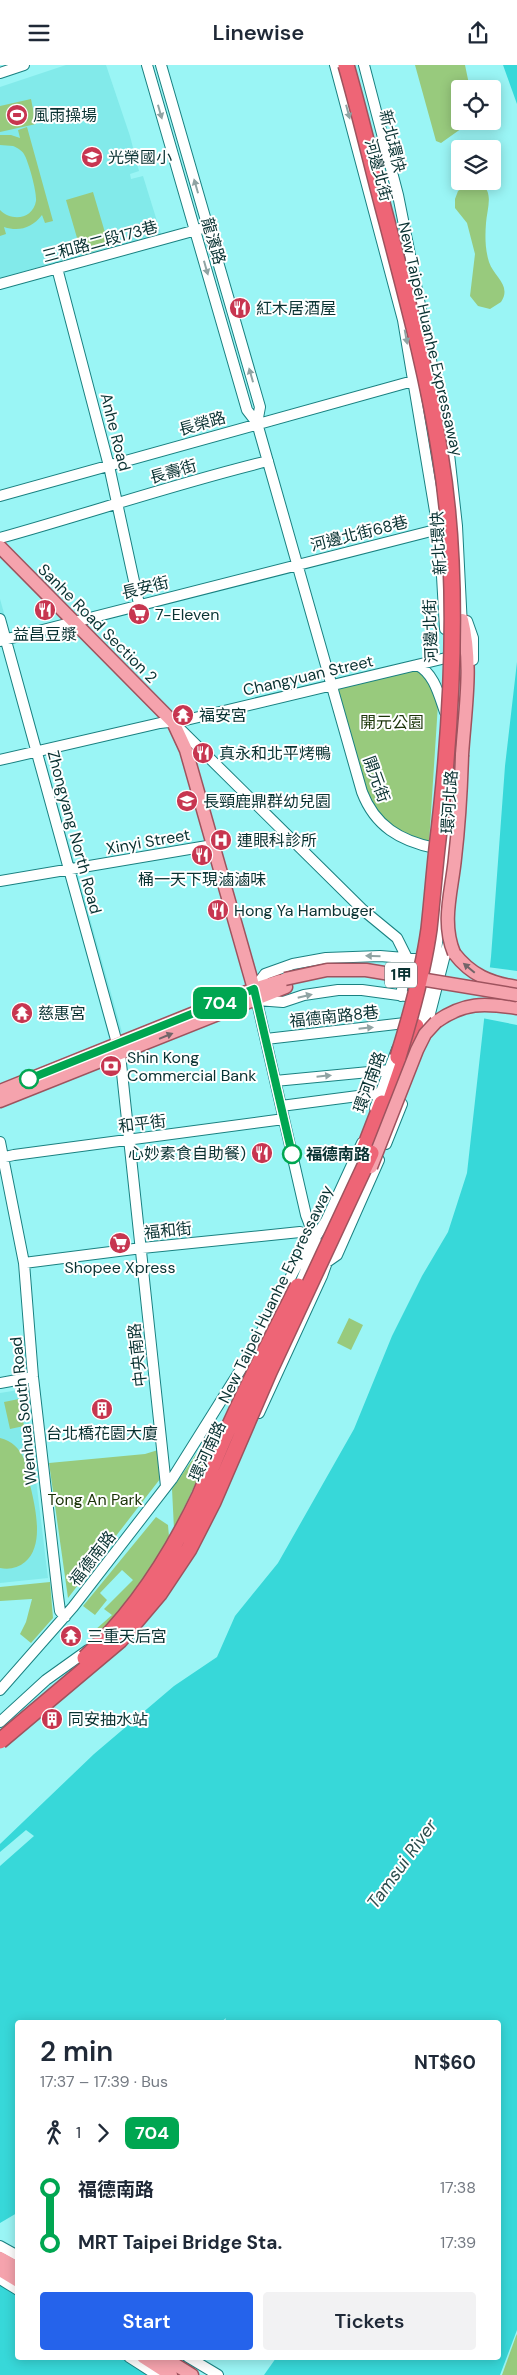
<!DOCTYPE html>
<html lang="en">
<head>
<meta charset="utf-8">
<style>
  body { margin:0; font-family:"DM Sans","Noto Sans TC",sans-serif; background:#f2f2f3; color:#1f2937; height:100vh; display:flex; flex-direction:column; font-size:19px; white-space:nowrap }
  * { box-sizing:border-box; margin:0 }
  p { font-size:16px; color:#747a83 }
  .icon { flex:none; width:28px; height:28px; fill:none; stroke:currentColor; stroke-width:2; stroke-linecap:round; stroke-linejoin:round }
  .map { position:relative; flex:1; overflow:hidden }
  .details { position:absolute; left:15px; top:1955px; width:486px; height:340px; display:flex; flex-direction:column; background:#fff; border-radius:5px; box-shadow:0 2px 12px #0003 }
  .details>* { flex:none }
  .badge { padding:0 10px; border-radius:8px; font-size:18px; line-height:32px }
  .buttons { position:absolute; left:451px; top:15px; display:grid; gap:10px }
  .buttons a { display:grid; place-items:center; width:50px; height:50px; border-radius:5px; background:#fff; box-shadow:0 2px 12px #0003; font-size:25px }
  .map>.badge { position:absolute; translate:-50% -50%; box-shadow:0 0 0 2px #fff }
  .legs { display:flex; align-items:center; gap:8px; height:55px; padding:0 25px; font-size:16px }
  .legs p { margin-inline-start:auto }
  .head { display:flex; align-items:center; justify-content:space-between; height:85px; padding:0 25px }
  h1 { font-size:28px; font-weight:600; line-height:38px }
  .action { display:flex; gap:10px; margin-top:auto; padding:10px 25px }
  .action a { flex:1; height:58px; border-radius:5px; background:#2563eb; color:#fff; font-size:20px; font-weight:600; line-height:58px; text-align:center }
  .action a+a { background:#f2f2f3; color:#1f2937 }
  ul { padding:0 25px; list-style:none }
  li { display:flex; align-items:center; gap:18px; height:55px; font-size:19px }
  li i { display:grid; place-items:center; width:8px; height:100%; margin:0 6px; background:currentColor }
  li i::after { content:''; width:12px; height:12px; margin:-6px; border:4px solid; border-radius:50%; background:#fff }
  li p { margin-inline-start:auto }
  li:first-child i { background:linear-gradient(#0000 50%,currentColor 0) }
  li:last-child i { background:linear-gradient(currentColor 50%,#0000 0) }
  header { display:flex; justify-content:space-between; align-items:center; height:65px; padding:0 25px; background:#fff; font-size:22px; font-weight:600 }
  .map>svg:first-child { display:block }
  .built { fill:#82eaea }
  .green { fill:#98ca7d }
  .water { fill:#37d8d9 }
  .pier { fill:#9af5f5 }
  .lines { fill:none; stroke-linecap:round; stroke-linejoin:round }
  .minor-casing { stroke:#1a8181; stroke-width:12 }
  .major-casing { stroke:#9e535e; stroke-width:15 }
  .highway-casing { stroke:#9e535e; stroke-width:18 }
  .minor { stroke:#fff; stroke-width:10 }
  .major { stroke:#f5a3ad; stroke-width:12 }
  .highway { stroke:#ee6576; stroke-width:15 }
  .major-bridge-casing { stroke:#9e535e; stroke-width:15; stroke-linecap:butt }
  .highway-bridge-casing { stroke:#9e535e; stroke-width:18; stroke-linecap:butt }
  .major-bridge { stroke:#f5a3ad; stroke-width:12 }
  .highway-bridge { stroke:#ee6576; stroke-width:15 }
  .oneway { fill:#90a3a3 }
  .oneway2 { fill:#736569 }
  .line-1-casing { stroke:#fff; stroke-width:11 }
  .line-1 { stroke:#00a651; stroke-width:8 }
  .stop-1-dot { fill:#fff; stroke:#00a651; stroke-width:2.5 }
  .labels { text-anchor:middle; stroke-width:4; stroke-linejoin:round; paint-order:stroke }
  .shield { fill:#fff; stroke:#537070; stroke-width:1 }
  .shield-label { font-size:15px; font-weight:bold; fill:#093232 }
  .poi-label { font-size:16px; fill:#093232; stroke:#fff; text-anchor:start }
  .street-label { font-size:16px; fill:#093232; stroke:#fff }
  .park-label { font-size:16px; fill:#1a3307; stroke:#fff }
  .stop-label { font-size:16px; font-weight:bold; fill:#093232; stroke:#fff; text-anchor:start }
  .water-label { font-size:18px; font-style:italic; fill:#2e4e4e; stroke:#fff }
</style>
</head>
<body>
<header><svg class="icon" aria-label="menu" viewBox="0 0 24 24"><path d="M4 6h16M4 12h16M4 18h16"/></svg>Linewise<svg class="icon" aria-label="share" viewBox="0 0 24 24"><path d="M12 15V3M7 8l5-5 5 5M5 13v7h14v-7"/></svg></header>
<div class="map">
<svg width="517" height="2310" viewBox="0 0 517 2310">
  <rect width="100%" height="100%" fill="#9af5f5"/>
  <!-- built -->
  <path class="built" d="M66 0H106L130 71 139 106 130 109 131 114 143 111 161 169 0 213V22Z
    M0 534 122 967 109 973 0 572Z
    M25 1324 48 1513 0 1518V1328Z"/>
  <!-- green -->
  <path class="green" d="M415 0H465L470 24H460V56H472L441 78 436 76Z
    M31 34 36 59 0 67V41Z
    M27 62 53 156 45 158 42 150C32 163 19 167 4 162L6 169 0 171V145C12 157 33 154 36 136 37 127 29 99 25 91 23 86 18 83 13 81L0 80V70H11L20 73 18 65Z
    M469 119C498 117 487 142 486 158 485 171 485 184 489 197 494 212 512 220 501 237L490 244 478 241 470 231 475 189 467 158 455 143V134L458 126Z
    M93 127 109 181 82 190 66 135Z
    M417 605 427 612 438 639 429 778C410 772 393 766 379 751 362 734 345 650 337 623Z
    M349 1253 363 1260 351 1285 337 1278Z
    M19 1334 24 1361 10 1364 4 1337Z
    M215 1362 220 1367 174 1464 172 1424Z
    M0 1373C12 1376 19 1383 24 1394 29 1421 50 1476 25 1497 18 1503 9 1505 0 1503Z
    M158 1385 160 1414 68 1533 49 1398 145 1389Z
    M156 1452 168 1460 170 1483 100 1571 95 1565 112 1550 104 1544 133 1515 122 1505 100 1528 107 1535 95 1550 83 1541Z
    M50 1517 53 1553 31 1578 20 1569 26 1557 32 1534 0 1536V1522Z
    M517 2269V2310H502L516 2271Z"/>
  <!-- water -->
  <path class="water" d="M503 0H517V39Z
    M517 597V2265L500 2310H264L276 2293 499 2292V1958L225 1957 226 1953 220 1958H18L17 2148 0 2158V1779L94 1689 174 1621 217 1592 235 1551 278 1498 354 1364 392 1271 422 1211 448 1167 467 1108 491 892 505 701Z
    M17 2183 18 2292 202 2293 199 2300 181 2310H0V2193Z"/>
  <!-- pier -->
  <path class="pier" d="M487 902 517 906V960L482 953Z
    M26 1765 34 1771 0 1801V1787Z"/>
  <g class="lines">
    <!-- minor casing -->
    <g class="minor-casing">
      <path id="minor" d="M147 0 247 345 257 358 362 727C375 761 400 776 435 783
        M161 0 260 342 257 358
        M335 0 403 255 440 476 445 564
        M364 0 398 130 448 380 457 461 462 562
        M0 8 24 0
        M57 203 109 401 139 539
        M0 219 200 164
        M0 431 413 316
        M0 473C90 448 177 418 268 396
        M0 554 120 989 166 1421
        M467 556 473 573V595
        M0 576 443 463
        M417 600C434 608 439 630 445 647
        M175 659 363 845 397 873 407 893 401 931
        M0 695 160 658 186 655 446 593
        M0 816 213 780
        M257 935 283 937 304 930 338 925H362L406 931
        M415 967 435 895 454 736
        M425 968 449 874
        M266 974 405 958
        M275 1016 390 1005
        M281 1041 381 1028
        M375 1043 397 984
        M0 1077 24 1198 33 1312 58 1531 60 1546 65 1552
        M386 1079 402 1039
        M0 1093 14 1090 284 1054
        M316 1176 306 1150 254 924 265 909 293 899 326 893 380 891 429 895
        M327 1197 337 1190 379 1095
        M24 1198 142 1183 300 1167 315 1173
        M297 1226 312 1190 315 1173 326 1156 362 1078
        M0 1318 33 1312
        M259 1348 322 1211 327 1197
        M0 1625 73 1542 172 1414 246 1296 304 1187 314 1174
        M0 1657 46 1615 88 1585
        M0 2181 18 2191
        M0 2214 18 2225
        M129 2292 157 2310
        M188 2292 218 2310"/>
    </g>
    <!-- major casing -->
    <g class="major-casing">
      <path id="major" d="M0 482 173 657 186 685 254 924
        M462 555C473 598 465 645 462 690
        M454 888C471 910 490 918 517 922
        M436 957C464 937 484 938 517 943
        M0 1026 254 924 280 916
        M0 1036 286 922
        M0 2193 18 2203
        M0 2205 18 2216
        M143 2292 171 2310
        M163 2292 192 2310"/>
    </g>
    <!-- highway casing -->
    <g class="highway-casing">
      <path id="highway" d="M385 1052 416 961
        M363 1087 382 1038"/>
    </g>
    <!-- minor -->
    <use href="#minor" class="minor"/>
    <!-- major -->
    <use href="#major" class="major"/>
    <!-- highway -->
    <use href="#highway" class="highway"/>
    <!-- major-bridge casing -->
    <g class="major-bridge-casing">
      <path id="major-bridge" d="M454 888C441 857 452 825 455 793 459 759 461 724 462 690
        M285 914 327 905H366L517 930
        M371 1102 417 985 425 969 436 957"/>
    </g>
    <!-- highway-bridge casing -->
    <g class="highway-bridge-casing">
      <path id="highway-bridge" d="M346 0C361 52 373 105 387 157 407 234 428 311 440 389 461 513 452 659 437 783 434 810 432 837 429 864 423 907 411 950 398 992
        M85 1593C135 1548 171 1491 200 1430 210 1407 219 1383 230 1360 251 1313 275 1267 298 1221
        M0 1676 120 1575 159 1529 189 1484 213 1437 269 1307 371 1088"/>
    </g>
    <!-- major-bridge -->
    <use href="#major-bridge" class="major-bridge"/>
    <!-- highway-bridge -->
    <use href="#highway-bridge" class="highway-bridge"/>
  </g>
  <!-- one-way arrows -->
  <defs><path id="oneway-solid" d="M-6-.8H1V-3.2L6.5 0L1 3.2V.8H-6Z" transform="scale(1.25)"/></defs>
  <g class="oneway">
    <use href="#oneway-solid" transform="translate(160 47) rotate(74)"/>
    <use href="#oneway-solid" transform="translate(348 47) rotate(75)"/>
    <use href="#oneway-solid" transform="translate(196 121) rotate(-106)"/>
    <use href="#oneway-solid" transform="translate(206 203) rotate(74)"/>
    <use href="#oneway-solid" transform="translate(406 272) rotate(80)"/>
    <use href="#oneway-solid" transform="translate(251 310) rotate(-106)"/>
    <use href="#oneway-solid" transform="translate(373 891) rotate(-179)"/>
    <use href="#oneway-solid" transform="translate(305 931) rotate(-13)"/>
    <use href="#oneway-solid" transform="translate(366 963) rotate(-6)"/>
    <use href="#oneway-solid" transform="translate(324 1011) rotate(-6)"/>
  </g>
  <g class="oneway2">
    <use href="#oneway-solid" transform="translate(469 903) rotate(-140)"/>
    <use href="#oneway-solid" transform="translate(166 971) rotate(-22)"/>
  </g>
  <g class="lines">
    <!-- line-1 casing -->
    <g class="line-1-casing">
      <path id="line-1" d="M29 1014 254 924 292 1089"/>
    </g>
    <!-- line-1 -->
    <use href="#line-1" class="line-1"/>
  </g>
  <!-- icons -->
  <defs>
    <g id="stadium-disc" transform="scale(1.125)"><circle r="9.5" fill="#c73650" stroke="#fff"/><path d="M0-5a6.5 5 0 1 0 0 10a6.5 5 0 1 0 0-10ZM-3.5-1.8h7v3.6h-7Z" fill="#fff"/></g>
    <g id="school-disc" transform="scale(1.125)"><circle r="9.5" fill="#c73650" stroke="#fff"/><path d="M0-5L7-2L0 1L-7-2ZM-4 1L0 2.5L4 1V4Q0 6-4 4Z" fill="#fff"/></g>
    <g id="restaurant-disc" transform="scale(1.125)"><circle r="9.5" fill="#c73650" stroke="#fff"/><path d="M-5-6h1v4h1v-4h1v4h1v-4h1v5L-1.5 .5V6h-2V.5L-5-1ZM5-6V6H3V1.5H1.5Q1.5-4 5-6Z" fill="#fff"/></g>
    <g id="supermarket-disc" transform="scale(1.125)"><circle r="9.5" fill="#c73650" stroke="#fff"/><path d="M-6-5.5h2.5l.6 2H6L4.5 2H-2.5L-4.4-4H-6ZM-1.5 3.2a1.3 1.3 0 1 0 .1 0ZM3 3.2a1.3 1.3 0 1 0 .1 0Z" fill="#fff"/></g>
    <g id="temple-disc" transform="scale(1.125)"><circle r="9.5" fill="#c73650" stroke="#fff"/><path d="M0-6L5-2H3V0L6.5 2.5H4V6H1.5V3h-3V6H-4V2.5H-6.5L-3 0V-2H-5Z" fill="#fff"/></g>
    <g id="hospital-disc" transform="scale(1.125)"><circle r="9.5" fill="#c73650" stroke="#fff"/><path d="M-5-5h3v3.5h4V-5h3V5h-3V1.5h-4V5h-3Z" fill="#fff"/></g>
    <g id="bank-disc" transform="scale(1.125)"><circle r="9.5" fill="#c73650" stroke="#fff"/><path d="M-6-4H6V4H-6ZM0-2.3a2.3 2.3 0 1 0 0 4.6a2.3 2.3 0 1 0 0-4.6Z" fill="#fff"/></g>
    <g id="building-disc" transform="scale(1.125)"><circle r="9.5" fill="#c73650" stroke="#fff"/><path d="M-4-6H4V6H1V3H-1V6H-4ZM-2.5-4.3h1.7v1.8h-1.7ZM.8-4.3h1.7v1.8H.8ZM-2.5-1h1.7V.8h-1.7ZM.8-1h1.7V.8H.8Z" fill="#fff"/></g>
  </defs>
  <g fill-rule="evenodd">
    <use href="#stadium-disc" x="17" y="50"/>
    <use href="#school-disc" x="92" y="92"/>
    <use href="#restaurant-disc" x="240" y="243"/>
    <use href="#restaurant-disc" x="45" y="545"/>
    <use href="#supermarket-disc" x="139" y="549"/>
    <use href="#temple-disc" x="183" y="650"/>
    <use href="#restaurant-disc" x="203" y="688"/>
    <use href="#school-disc" x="187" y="736"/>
    <use href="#hospital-disc" x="221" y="775"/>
    <use href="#restaurant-disc" x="202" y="790"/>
    <use href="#restaurant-disc" x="218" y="845"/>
    <use href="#temple-disc" x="22" y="948"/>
    <use href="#bank-disc" x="111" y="1001"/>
    <use href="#restaurant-disc" x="262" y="1088"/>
    <use href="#supermarket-disc" x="120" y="1178"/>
    <use href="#building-disc" x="102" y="1344"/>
    <use href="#temple-disc" x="71" y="1571"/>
    <use href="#building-disc" x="52" y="1654"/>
  </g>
  <!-- markers -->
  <g class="stop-1-dot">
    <circle cx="29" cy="1014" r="9"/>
    <circle cx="292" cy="1089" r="9"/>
  </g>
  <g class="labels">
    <!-- shield labels -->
    <rect class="shield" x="385" y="897.5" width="32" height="25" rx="4"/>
    <g class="shield-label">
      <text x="401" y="915">1甲</text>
    </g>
    <!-- poi labels -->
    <g class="poi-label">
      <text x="33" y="56">風雨操場</text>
      <text x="108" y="98">光榮國小</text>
      <text x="256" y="249">紅木居酒屋</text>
      <text x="155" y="555">7-Eleven</text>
      <text x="45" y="575" text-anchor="middle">益昌豆漿</text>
      <text x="199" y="656">福安宮</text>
      <text x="219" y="694">真永和北平烤鴨</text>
      <text x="203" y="742">長頸鹿鼎群幼兒園</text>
      <text x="237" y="781">連眼科診所</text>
      <text x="202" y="820" text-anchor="middle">桶一天下現滷滷味</text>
      <text x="234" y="851">Hong Ya Hambuger</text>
      <text x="38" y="954">慈惠宮</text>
      <text x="127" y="998">Shin Kong<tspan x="127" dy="18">Commercial Bank</tspan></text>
      <text x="246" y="1094" text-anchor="end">心妙素食自助餐)</text>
      <text x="120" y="1208" text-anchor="middle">Shopee Xpress</text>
      <text x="102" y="1374" text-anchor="middle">台北橋花園大廈</text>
      <text x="87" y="1577">三重天后宮</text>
      <text x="68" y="1660">同安抽水站</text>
    </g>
    <!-- street labels -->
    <g class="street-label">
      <text transform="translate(393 76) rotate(76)" y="6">新北環快</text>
      <text transform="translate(379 105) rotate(75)" y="6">河邊北街</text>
      <text transform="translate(100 176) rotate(-15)" y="6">三和路二段173巷</text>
      <text transform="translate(214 176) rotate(74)" y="6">龍濱路</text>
      <text transform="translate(431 274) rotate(77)" y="6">New Taipei Huanhe Expressaway</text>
      <text transform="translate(202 358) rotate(-16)" y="6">長榮路</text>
      <text transform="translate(116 367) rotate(76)" y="6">Anhe Road</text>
      <text transform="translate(173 406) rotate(-16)" y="6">長壽街</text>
      <text transform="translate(359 468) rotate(-14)" y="6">河邊北街68巷</text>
      <text transform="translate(438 478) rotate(-93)" y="6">新北環快</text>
      <text transform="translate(145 522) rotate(-14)" y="6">長安街</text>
      <text transform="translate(98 558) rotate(45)" y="6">Sanhe Road Section 2</text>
      <text transform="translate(430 566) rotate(-92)" y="6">河邊北街</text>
      <text transform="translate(308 610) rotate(-13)" y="6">Changyuan Street</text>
      <text transform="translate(377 714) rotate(70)" y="6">開元街</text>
      <text transform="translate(449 737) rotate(-86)" y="6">環河北路</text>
      <text transform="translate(75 767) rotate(75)" y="6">Zhongyang North Road</text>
      <text transform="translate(148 776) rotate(-10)" y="6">Xinyi Street</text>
      <text transform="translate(334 951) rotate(-6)" y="6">福德南路8巷</text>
      <text transform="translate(369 1017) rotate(-70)" y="6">環河南路</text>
      <text transform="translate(142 1058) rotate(-7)" y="6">和平街</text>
      <text transform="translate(168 1165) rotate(-6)" y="6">福和街</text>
      <text transform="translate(275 1229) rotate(-64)" y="6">New Taipei Huanhe Expressaway</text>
      <text transform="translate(137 1290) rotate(-96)" y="6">中央南路</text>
      <text transform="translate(23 1346) rotate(-96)" y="6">Wenhua South Road</text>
      <text transform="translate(207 1386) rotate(-65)" y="6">環河南路</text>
      <text transform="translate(92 1493) rotate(-52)" y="6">福德南路</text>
    </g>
    <!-- park labels -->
    <g class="park-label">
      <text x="392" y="663">開元公園</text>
      <text x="95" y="1440">Tong An Park</text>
    </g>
    <!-- stop labels -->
    <g class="stop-label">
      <text x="306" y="1095">福德南路</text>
    </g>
    <!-- water labels -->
    <g class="water-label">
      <text transform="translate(402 1799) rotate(-54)" y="6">Tamsui River</text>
    </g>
  </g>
</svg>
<div class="buttons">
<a><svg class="icon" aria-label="locate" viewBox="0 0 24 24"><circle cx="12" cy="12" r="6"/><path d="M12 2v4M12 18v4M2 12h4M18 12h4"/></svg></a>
<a><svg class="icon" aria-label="layers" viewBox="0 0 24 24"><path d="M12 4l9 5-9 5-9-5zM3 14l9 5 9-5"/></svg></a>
</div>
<b class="badge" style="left:220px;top:938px;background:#00a651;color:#fff">704</b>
<section class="details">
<div class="head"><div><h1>2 min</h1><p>17:37 – 17:39 · Bus</p></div><b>NT$60</b></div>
<div class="legs"><svg class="icon" aria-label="walk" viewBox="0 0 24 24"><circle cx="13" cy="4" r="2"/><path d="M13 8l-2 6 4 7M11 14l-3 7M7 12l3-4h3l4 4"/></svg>1<svg class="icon" aria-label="forward" viewBox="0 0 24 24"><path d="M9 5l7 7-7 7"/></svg><b class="badge" style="background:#00a651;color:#fff">704</b></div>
<ul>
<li><i style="color:#00a651"></i><b>福德南路</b><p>17:38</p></li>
<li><i style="color:#00a651"></i><b>MRT Taipei Bridge Sta.</b><p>17:39</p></li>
</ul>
<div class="action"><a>Start</a><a>Tickets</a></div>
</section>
</div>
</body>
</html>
